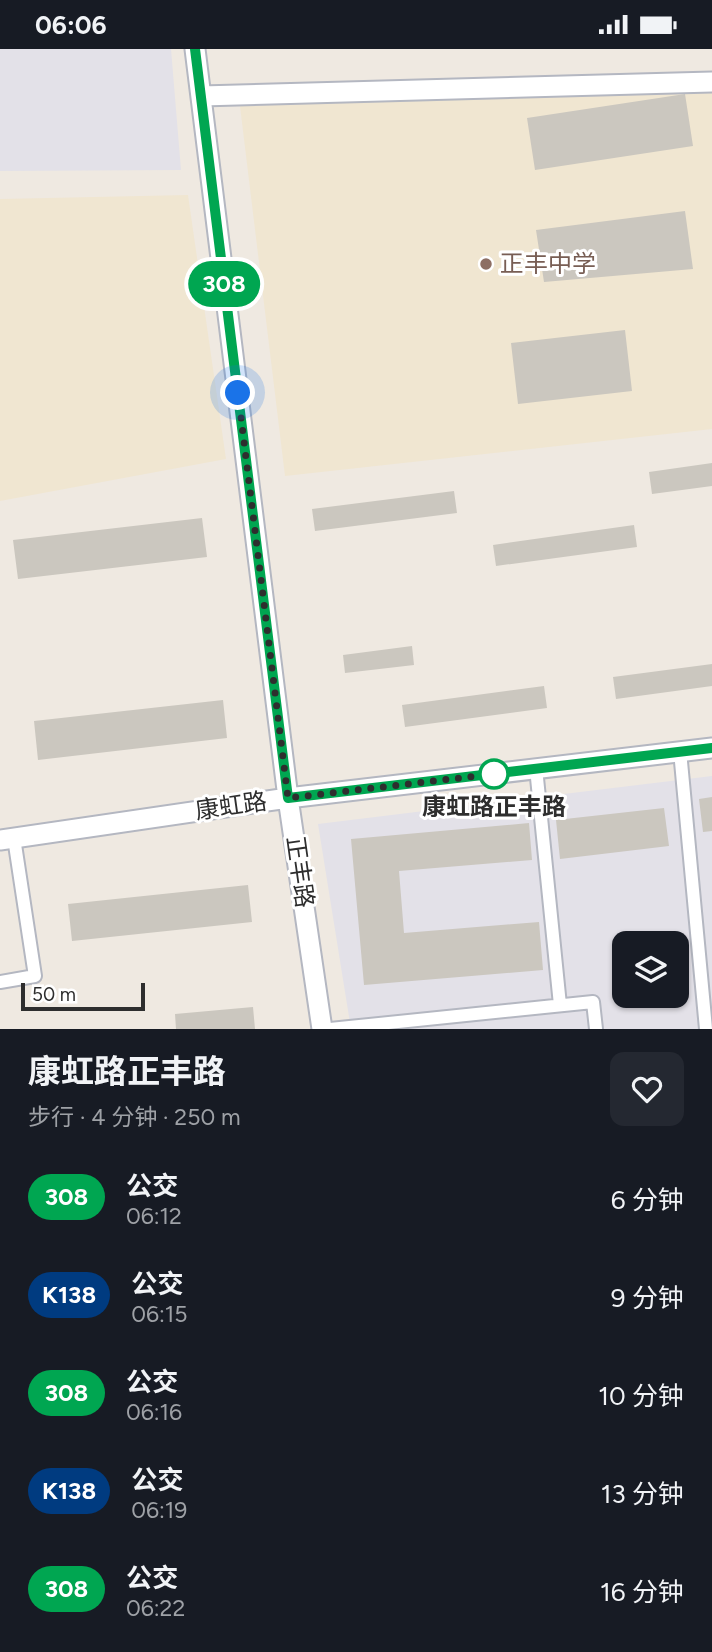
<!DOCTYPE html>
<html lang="zh">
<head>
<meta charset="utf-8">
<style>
  body { margin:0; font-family:Figtree,"Noto Sans SC",sans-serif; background:#242831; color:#f1f3f6; height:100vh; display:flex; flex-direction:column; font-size:26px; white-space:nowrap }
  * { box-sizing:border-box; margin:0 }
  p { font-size:23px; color:#9ea1a6 }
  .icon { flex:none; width:38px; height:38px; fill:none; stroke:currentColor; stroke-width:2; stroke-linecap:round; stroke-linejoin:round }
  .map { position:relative; height:980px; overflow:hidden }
  .panel { display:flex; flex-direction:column; background:#171b24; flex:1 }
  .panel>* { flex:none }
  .badge { padding:0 14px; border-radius:23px; font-size:24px; line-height:46px }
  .buttons { position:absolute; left:612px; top:882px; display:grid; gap:14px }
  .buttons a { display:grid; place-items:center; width:77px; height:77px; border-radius:14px; background:#171b24; box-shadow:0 2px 5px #0004; font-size:35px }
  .scale { position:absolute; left:21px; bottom:18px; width:124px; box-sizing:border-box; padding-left:7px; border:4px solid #2e2e2e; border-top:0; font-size:19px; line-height:24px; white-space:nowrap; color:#2e2e2e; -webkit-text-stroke:5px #fff; paint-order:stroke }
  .you { position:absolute; width:35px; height:35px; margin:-18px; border:5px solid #fff; border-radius:50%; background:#1a73e8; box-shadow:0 0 0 10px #1a73e833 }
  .map>.badge { position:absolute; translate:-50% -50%; box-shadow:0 0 0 4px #fff }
  .round { display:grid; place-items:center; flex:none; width:74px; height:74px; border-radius:14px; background:#242831 }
  .overview { display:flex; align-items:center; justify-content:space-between; height:119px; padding:0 28px }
  h1 { font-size:33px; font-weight:700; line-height:52px }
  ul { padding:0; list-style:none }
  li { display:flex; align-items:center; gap:21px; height:98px; padding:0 28px }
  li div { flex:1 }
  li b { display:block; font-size:26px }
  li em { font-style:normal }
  li .badge { min-width:77px; font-weight:700; text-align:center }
  .status { display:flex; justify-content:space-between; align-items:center; height:49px; padding:0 35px; background:#171b24; direction:ltr }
  .status svg { height:19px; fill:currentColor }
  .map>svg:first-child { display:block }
  .industrial { fill:#e3e1e8; fill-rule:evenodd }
  .education { fill:#f0e6d1 }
  .building { fill:#cbc7bf }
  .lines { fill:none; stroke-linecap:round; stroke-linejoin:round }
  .street-casing { stroke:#b4b7c1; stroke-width:16 }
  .secondary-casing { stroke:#b4b7c1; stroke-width:23 }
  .street { stroke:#fff; stroke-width:12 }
  .secondary { stroke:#fff; stroke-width:19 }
  .line-casing { stroke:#fff; stroke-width:16 }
  .line { stroke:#00a651; stroke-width:10 }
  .walk { stroke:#2e2e2e; stroke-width:7; stroke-dasharray:0 12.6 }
  .education-dot { fill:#8d6e63; stroke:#fff; stroke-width:2.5 }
  .stop-dot { fill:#fff; stroke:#00a651; stroke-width:3.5 }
  .labels { text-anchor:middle; stroke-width:6; stroke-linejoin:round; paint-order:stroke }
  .education-label { font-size:24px; fill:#785e54; stroke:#fff; text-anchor:start }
  .street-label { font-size:24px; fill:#2e2e2e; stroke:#fff }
  .stop-label { font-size:24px; font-weight:bold; fill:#2e2e2e; stroke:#fff }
</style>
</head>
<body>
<div class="status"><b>06:06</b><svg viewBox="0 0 49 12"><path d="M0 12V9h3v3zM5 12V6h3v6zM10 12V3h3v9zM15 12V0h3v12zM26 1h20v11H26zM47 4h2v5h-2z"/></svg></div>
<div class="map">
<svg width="712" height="980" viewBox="0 0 712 980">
  <rect width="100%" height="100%" fill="#efe9e1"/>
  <!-- industrial -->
  <path class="industrial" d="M0 0H171L181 121 0 122Z
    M712 727V980H351L318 775ZM625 894H677V947H625Z"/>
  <!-- education -->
  <path class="education" d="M712 39V380L285 427 239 49Z
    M188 146 226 410 0 452V150Z"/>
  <!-- building -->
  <path class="building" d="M685 45 693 97 535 121 527 69Z
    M685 162 693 220 544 233 536 181Z
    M625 281 632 342 518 355 511 294Z
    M712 414V437L652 445 649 423Z
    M454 442 457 464 315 482 312 460Z
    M202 469 207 508 18 530 13 491Z
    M634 476 637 498 496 517 493 496Z
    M412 597 414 616 345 624 343 606Z
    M712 615V637L616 650 613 628Z
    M544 637 547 659 405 678 402 656Z
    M223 651 227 689 38 711 34 672Z
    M712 748V782L703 783 699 750Z
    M664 759 669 797 560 810 556 771Z
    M529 774 532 811 399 822 404 884 539 873 543 921 364 936 351 790Z
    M248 836 252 873 72 892 68 855Z
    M253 958 255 980H176L175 965Z"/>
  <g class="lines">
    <!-- street casing -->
    <g class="street-casing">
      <path id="street" d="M680 702 706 980
        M536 719 560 956
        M0 933 35 927 14 789
        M330 980 593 953 596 980"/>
    </g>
    <!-- secondary casing -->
    <g class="secondary-casing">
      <path id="secondary" d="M195 0 288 749 322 980
        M201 47 712 33
        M0 791 288 749 712 699"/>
    </g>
    <!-- street -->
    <use href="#street" class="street"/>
    <!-- secondary -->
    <use href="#secondary" class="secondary"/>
  </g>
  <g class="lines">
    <!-- line casing -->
    <g class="line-casing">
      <path id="line" d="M195 0 288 749 712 699"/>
    </g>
    <!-- line -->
    <use href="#line" class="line"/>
    <!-- walk -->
    <path class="walk" d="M238 344 288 749 494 725"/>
  </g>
  <!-- markers -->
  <circle class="education-dot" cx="486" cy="215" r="7"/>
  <circle class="stop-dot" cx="494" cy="725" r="14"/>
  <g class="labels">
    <!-- education labels -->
    <g class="education-label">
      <text x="500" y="223">正丰中学</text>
    </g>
    <!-- street labels -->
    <g class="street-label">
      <text transform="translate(231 757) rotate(-8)" y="8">康虹路</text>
      <text transform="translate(300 823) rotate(82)" y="8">正丰路</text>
    </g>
    <!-- stop labels -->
    <g class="stop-label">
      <text x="494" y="766">康虹路正丰路</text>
    </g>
  </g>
</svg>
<div class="buttons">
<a><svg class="icon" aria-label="layers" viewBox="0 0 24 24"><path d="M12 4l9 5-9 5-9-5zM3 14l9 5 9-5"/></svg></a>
</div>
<div class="scale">50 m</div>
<div class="you" style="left:238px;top:344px"></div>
<b class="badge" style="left:224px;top:235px;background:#00a651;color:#fff">308</b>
</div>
<section class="panel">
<div class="overview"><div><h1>康虹路正丰路</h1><p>步行 · 4 分钟 · 250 m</p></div><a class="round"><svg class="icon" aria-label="heart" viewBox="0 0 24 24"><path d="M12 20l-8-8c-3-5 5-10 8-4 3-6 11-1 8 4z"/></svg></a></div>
<ul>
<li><span class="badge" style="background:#00a651;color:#fff">308</span><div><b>公交</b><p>06:12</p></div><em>6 分钟</em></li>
<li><span class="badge" style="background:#003b80;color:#fff">K138</span><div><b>公交</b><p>06:15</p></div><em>9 分钟</em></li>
<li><span class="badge" style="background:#00a651;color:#fff">308</span><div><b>公交</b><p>06:16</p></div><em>10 分钟</em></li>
<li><span class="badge" style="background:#003b80;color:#fff">K138</span><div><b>公交</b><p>06:19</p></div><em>13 分钟</em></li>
<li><span class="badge" style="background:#00a651;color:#fff">308</span><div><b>公交</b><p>06:22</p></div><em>16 分钟</em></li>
</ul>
</section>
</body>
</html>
